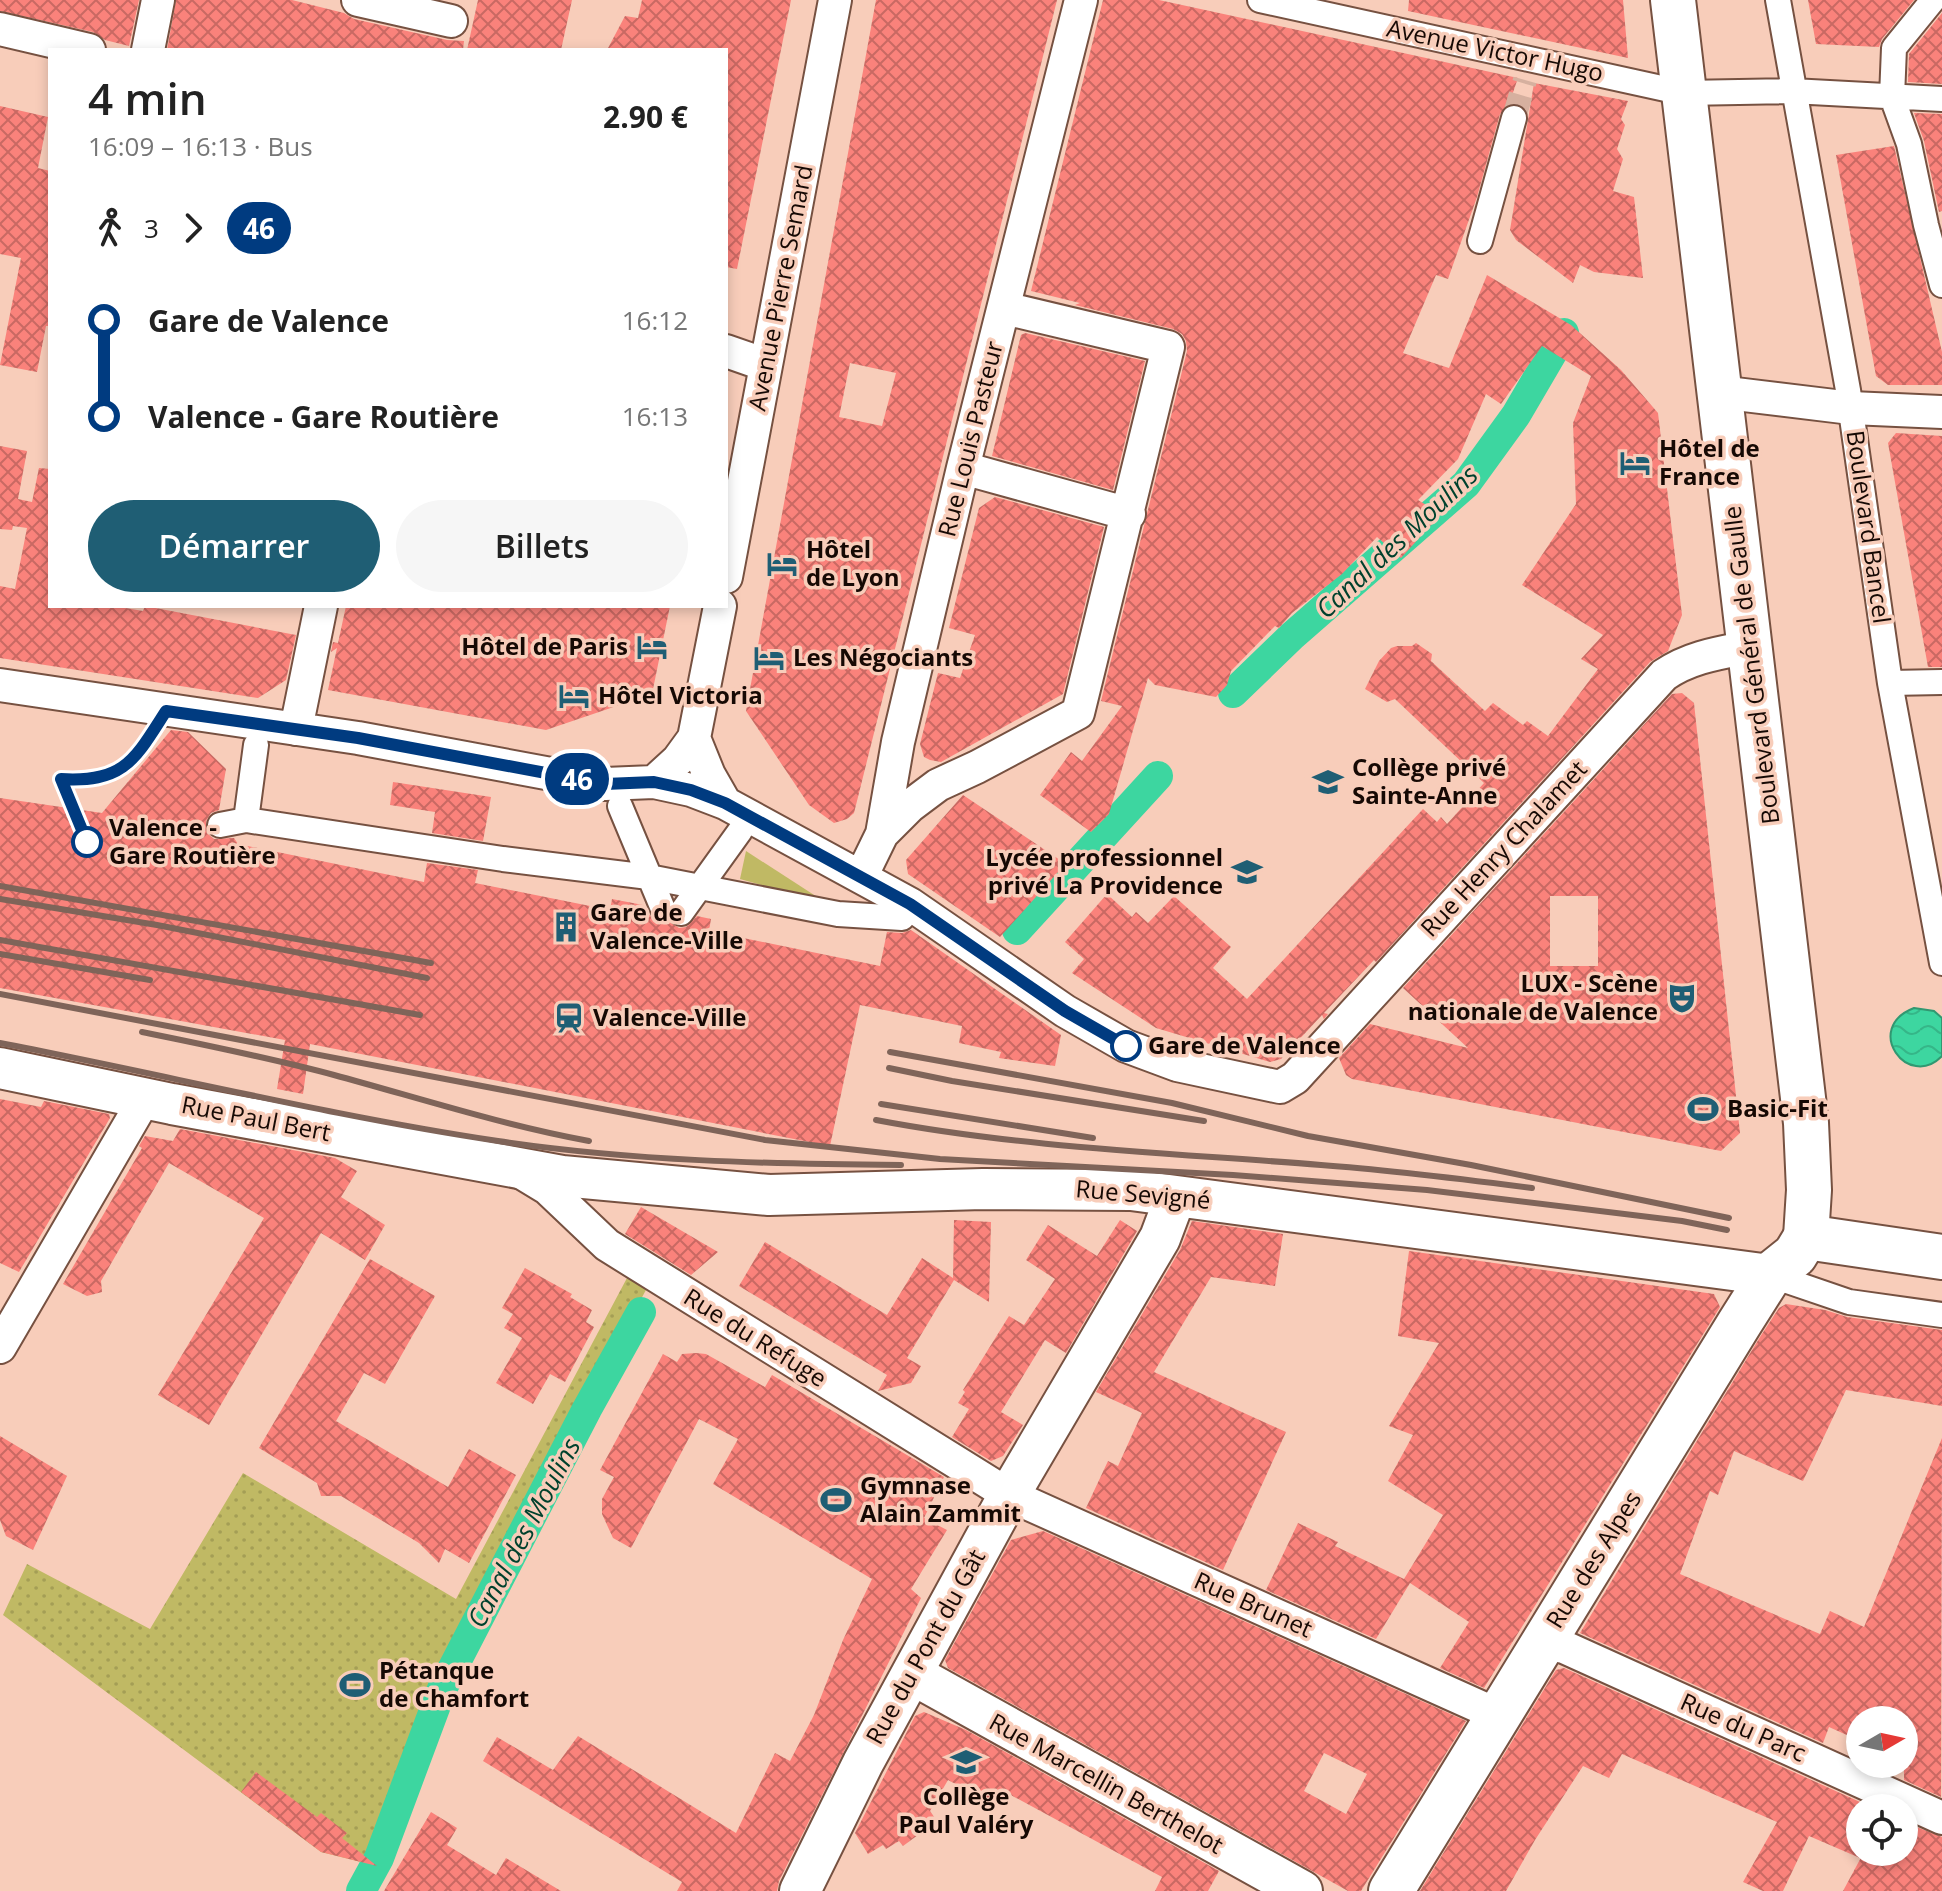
<!DOCTYPE html>
<html lang="fr">
<head>
<meta charset="utf-8">
<style>
  body { margin:0; font-family:"Open Sans",sans-serif; background:#f6f6f6; color:#222; height:100vh; display:flex; flex-direction:column; font-size:30px; white-space:nowrap }
  * { box-sizing:border-box; margin:0 }
  p { font-size:26px; color:#767676 }
  .icon { flex:none; width:44px; height:44px; fill:none; stroke:currentColor; stroke-width:2; stroke-linecap:round; stroke-linejoin:round }
  .map { position:relative; flex:1; overflow:hidden }
  .sheet { position:absolute; left:48px; top:48px; width:680px; height:560px; display:flex; flex-direction:column; background:#fff; border-radius:0px; box-shadow:0 4px 12px #0003 }
  .sheet>* { flex:none }
  .badge { padding:0 16px; border-radius:26px; font-size:28px; line-height:52px }
  .needle { width:52px; rotate:81deg }
  .tools { position:absolute; left:1846px; top:1706px; display:grid; gap:16px }
  .tools a { display:grid; place-items:center; width:72px; height:72px; border-radius:50%; background:#fff; box-shadow:0 4px 12px #0003; font-size:40px }
  .map>.badge { position:absolute; translate:-50% -50%; box-shadow:0 0 0 4px #fff }
  .legs { display:flex; align-items:center; gap:12px; height:88px; padding:0 40px; font-size:26px }
  .legs p { margin-inline-start:auto }
  .headline { display:flex; align-items:center; justify-content:space-between; height:136px; padding:0 40px }
  h1 { font-size:44px; font-weight:600; line-height:60px }
  .action { display:flex; gap:16px; margin-top:auto; padding:16px 40px }
  .action a { flex:1; height:92px; border-radius:48px; background:#1f5e74; color:#fff; font-size:32px; font-weight:600; line-height:92px; text-align:center }
  .action a+a { background:#f6f6f6; color:#222 }
  ul { padding:0 40px; list-style:none }
  li { display:flex; align-items:center; gap:28px; height:96px; font-size:30px }
  li i { display:grid; place-items:center; width:12px; height:100%; margin:0 10px; background:currentColor }
  li i::after { content:''; width:20px; height:20px; margin:-10px; border:6px solid; border-radius:50%; background:#fff }
  li p { margin-inline-start:auto }
  li:first-child i { background:linear-gradient(#0000 50%,currentColor 0) }
  li:last-child i { background:linear-gradient(currentColor 50%,#0000 0) }
  .map>svg:first-child { display:block }
  .grass { fill:#c0b964 }
  .park { fill:url(#park-dots) }
  .water { fill:url(#water-waves); stroke:#319871; stroke-width:2 }
  .lines { fill:none; stroke-linecap:round; stroke-linejoin:round }
  .canal { stroke:#3dd6a0; stroke-width:30 }
  .building { fill:url(#building-cross-hatch); fill-rule:evenodd }
  .pedestrian-tunnel { stroke:#d6b09f; stroke-width:24; stroke-dasharray:24 12; stroke-linecap:butt }
  .pedestrian-casing { stroke:#765141; stroke-width:28 }
  .minor-casing { stroke:#765141; stroke-width:36 }
  .tertiary-casing { stroke:#765141; stroke-width:44 }
  .secondary-casing { stroke:#765141; stroke-width:48 }
  .primary-casing { stroke:#765141; stroke-width:48 }
  .pedestrian { stroke:#fff; stroke-width:24 }
  .minor { stroke:#fff; stroke-width:32 }
  .tertiary { stroke:#fff; stroke-width:40 }
  .secondary { stroke:#fff; stroke-width:44 }
  .primary { stroke:#fff; stroke-width:44 }
  .rail { stroke:#7f6459; stroke-width:6 }
  .line-1-casing { stroke:#fff; stroke-width:18 }
  .line-1 { stroke:#003b80; stroke-width:12 }
  .stop-1-dot { fill:#fff; stroke:#003b80; stroke-width:4 }
  .labels { text-anchor:middle; stroke-width:7; stroke-linejoin:round; paint-order:stroke }
  .street-label { font-size:24px; fill:#160904; stroke:#f8cdba }
  .poi-label { font-size:24px; font-weight:bold; fill:#160904; stroke:#f8cdba; text-anchor:start }
  .stop-label { font-size:24px; font-weight:bold; fill:#160904; stroke:#f8cdba; text-anchor:start }
  .water-label { font-size:26px; font-style:italic; fill:#00412d; stroke:#f8cdba }
</style>
</head>
<body>
<div class="map">
<svg width="1942" height="1891" viewBox="0 0 1942 1891">
  <defs>
    <pattern id="park-dots" width="8" height="8" patternUnits="userSpaceOnUse" patternTransform="scale(2)"><rect width="8" height="8" fill="#c0b964"/><path d="M2 2h.1M6 6h.1" fill="none" stroke="#a49e55" stroke-width="1.8" stroke-linecap="round"/></pattern>
    <pattern id="water-waves" width="16" height="10" patternUnits="userSpaceOnUse" patternTransform="scale(2)"><rect width="16" height="10" fill="#3dd6a0"/><path d="M0 5q4-4 8 0t8 0" fill="none" stroke="#35b688"/></pattern>
    <pattern id="building-cross-hatch" width="8" height="8" patternUnits="userSpaceOnUse" patternTransform="scale(2)"><rect width="8" height="8" fill="#fa827b"/><path d="M0 0l8 8M0 8l8-8" fill="none" stroke="#c96963"/></pattern>
  </defs>
  <rect width="100%" height="100%" fill="#f8cdba"/>
  <!-- grass -->
  <path class="grass" d="M746 851 828 904 740 879Z"/>
  <!-- park -->
  <path class="park" d="M635 1263 654 1275 470 1617 365 1863 321 1852 3 1615 27 1564 150 1629 243 1473 456 1599Z"/>
  <!-- water -->
  <path class="water" d="M1914 1008 1934 1011 1942 1018V1056C1908 1091 1862 1028 1914 1008Z"/>
  <g class="lines">
    <!-- canal -->
    <path class="canal" d="M1233 693 1292 636 1466 484 1516 415 1564 333
      M1017 930 1158 776
      M361 1891 379 1858 442 1689 587 1409 641 1312"/>
  </g>
  <!-- building -->
  <path class="building" d="M0 0H139L129 46 105 40 93 32 0 11Z
    M176 0H292L344 13 354 19 447 40 464 41 463 50H167Z
    M478 0H572L561 50H467Z
    M642 0H791L737 269 726 267V50H607L625 16 638 18Z
    M876 0H1057L854 813 847 819 834 823 809 805 746 711ZM850 363 896 373 882 426 839 417Z
    M1103 0H1159L1518 78 1509 104 1500 114 1477 197 1448 279 1436 275 1403 353 1449 368 1487 275 1571 325 1621 370 1658 413 1682 615 1668 651 1650 662 1376 962 1374 960 1324 1013 1328 1014 1324 1019 1322 1015 1281 1059 1270 1062 1156 1028 1072 973 1084 959 1065 942 1107 894 1132 917 1136 912 1148 923 1174 896 1231 947 1213 968 1247 999 1423 809 1437 822 1441 817 1447 824 1484 783 1395 699 1387 702 1365 689 1379 661 1391 648 1397 646H1412L1416 643 1432 654 1431 661 1485 711 1493 703 1523 725 1527 721 1548 736 1598 669 1581 659 1603 635 1522 585 1576 504 1573 423 1591 376 1542 346 1501 404 1486 394 1458 459 1418 500 1441 514 1401 558 1377 537 1342 574 1292 613 1279 628 1275 626 1231 671 1227 685 1216 697 1155 685 1148 678 1109 814 1091 832 1040 795 1071 752 1082 761 1122 706 1101 701 1187 351 1186 341 1182 334 1173 329 1075 305 1080 303 1031 291Z
    M1409 0H1623L1628 58 1408 11Z
    M1808 0H1914L1882 39 1879 47 1816 44Z
    M1942 13V84L1908 82 1909 54Z
    M1534 83 1628 101 1621 119 1625 125 1617 149 1623 159 1613 191 1634 197 1643 278 1594 272 1580 265 1573 283 1516 240 1510 230Z
    M0 106 48 117 38 168 50 171V326H46L37 372 0 365 21 258 0 254Z
    M1914 113 1942 114V211L1939 212 1924 141Z
    M1894 146 1942 352V385H1888L1876 376 1836 155Z
    M1025 333 1145 361 1113 490 992 456 1021 335Z
    M1896 433 1942 436V667H1928L1888 443Z
    M0 446 27 451 18 499 32 502 39 468 50 469V606H114L143 611 145 606 296 635 286 680 258 698 0 658V586L15 589 27 528 13 526 12 530 0 529Z
    M995 497 1104 527 1063 694 941 762 930 760 924 757 920 744 938 673 960 678 975 635 949 628 979 508Z
    M346 606H670L652 694 546 730 328 690 337 648 331 652 333 642 338 643Z
    M1682 693 1694 703 1740 1133 1721 1151 1352 1079 1346 1075 1339 1058 1370 1024 1468 1048 1403 988 1672 694ZM1550 896H1598V966H1550Z
    M171 730 188 732 226 769 219 810 211 813 206 821 208 834 214 839 234 838 238 844 424 882 427 863 478 870 475 883 610 910 612 899 643 905 653 920 660 924 670 922 679 928 686 927 697 916 711 919 709 931 880 966 887 932 902 933 911 930 1061 1035 1055 1066 999 1058 1001 1052 959 1043 962 1026 860 1005 830 1146 310 1044 303 1094 277 1089 285 1040 0 988V798L102 813Z
    M393 782 491 797 483 841 432 833 435 812 390 805Z
    M963 795 1060 860V870L1000 937 908 874 906 860Z
    M0 1099 41 1107 44 1101 109 1114 110 1118 19 1272 0 1263Z
    M180 1129 335 1158 357 1171 341 1197 385 1225 365 1260 321 1233 209 1425 158 1395 264 1218 169 1163 101 1281 102 1292 87 1296 63 1284 142 1148 139 1146 145 1136 173 1141Z
    M641 1207 718 1252 691 1275 625 1234Z
    M954 1220 991 1222 989 1302 954 1280 907 1358 921 1366 911 1383 878 1391 887 1375 739 1286 765 1242 887 1315 922 1258 953 1278Z
    M1120 1220 1137 1231 1066 1353 1045 1340 1001 1412 1023 1425 1003 1456 991 1461 952 1437 969 1409 958 1403 965 1392 963 1390 1009 1316 1024 1325 1055 1279 1026 1260 1048 1225 1097 1256Z
    M1192 1221 1283 1234 1275 1286 1211 1277 1154 1372 1286 1432 1223 1570 1086 1508 1108 1461 1118 1466 1142 1413 1096 1392 1180 1250Z
    M1409 1251 1714 1294 1720 1307 1484 1688 1440 1668 1469 1622 1410 1583 1376 1639 1266 1590 1298 1523 1338 1542 1335 1546 1404 1579 1443 1515 1388 1481 1413 1435 1389 1426 1439 1343 1398 1336Z
    M370 1259 435 1296 385 1384 364 1373 336 1421 448 1487 469 1449 516 1475 469 1563 445 1549 439 1563 419 1543 341 1496H321L317 1483 259 1448Z
    M525 1268 572 1294 570 1297 592 1310 586 1322 594 1327 565 1382 550 1374 533 1404 496 1383 522 1338 504 1328 513 1314 502 1308Z
    M1786 1304 1825 1310 1847 1317 1942 1330V1406L1846 1390 1803 1481 1734 1451 1718 1495 1710 1491 1680 1574 1820 1634 1830 1611 1864 1627 1942 1438 1941 1797 1904 1780V1720H1860V1741L1829 1727 1823 1743 1580 1633 1760 1337 1779 1308Z
    M696 1353 706 1354 765 1387 772 1375 944 1477 924 1518 947 1530 911 1589 921 1598 779 1881 777 1891H677L682 1882 483 1761 497 1737 553 1770 578 1736 736 1833 775 1753 790 1761 814 1715 843 1640 872 1579 713 1484 738 1439 699 1419 631 1548 613 1538 602 1514V1499L614 1477 600 1470 663 1354 677 1362 682 1354Z
    M0 1436 67 1476 33 1550 6 1536 0 1520Z
    M1043 1531 1466 1721 1361 1891H1348L948 1668 945 1660 1011 1540ZM1324 1753 1367 1774 1346 1814 1304 1791Z
    M1564 1668 1860 1802V1858L1809 1836 1783 1891H1763L1743 1882 1777 1822 1622 1754 1609 1778 1583 1766 1535 1840 1506 1891H1420L1556 1670Z
    M924 1712 966 1730 1219 1871 1208 1891H1155L1162 1877 1009 1794 1001 1808 948 1780 930 1811 937 1821 903 1846 899 1841 886 1849 883 1845 868 1854 855 1833 915 1716Z
    M256 1772 317 1817 321 1813 347 1833 342 1838 377 1866 321 1852 241 1792Z
    M431 1812 457 1828 447 1845 496 1875 506 1858 561 1891H384Z
    M1904 1822 1942 1837V1891H1843L1864 1852H1904Z"/>
  <g class="lines">
    <!-- pedestrian-tunnel -->
    <path class="pedestrian-tunnel" d="M1514 118 1525 80"/>
    <!-- pedestrian casing -->
    <g class="pedestrian-casing">
      <path id="pedestrian" d="M1260 0 1684 93 1792 91 1942 99
        M1778 0 1848 390 1890 683 1942 963
        M1933 0 1894 48 1892 97 1909 144 1926 225 1942 285
        M1480 241 1514 118
        M1890 683 1942 682
        M620 806 663 909
        M246 820 256 745
        M220 825 246 820 503 859 649 877 838 914 902 918
        M681 913 740 831
        M1770 1275 1849 1302 1942 1315"/>
    </g>
    <!-- minor casing -->
    <g class="minor-casing">
      <path id="minor" d="M358 0 451 21
        M0 29 89 50
        M148 50 158 0
        M726 351 766 365
        M1719 392 1851 408 1942 412
        M963 468 1129 514
        M726 577 835 0
        M0 685 358 738 605 784 654 782 691 790 725 803 910 904 1065 1011 1126 1046 1177 1065 1280 1087 1295 1078 1664 675C1690 657 1719 653 1750 647
        M296 729 321 606
        M694 738 709 775 725 803
        M654 782 678 760 694 738 720 606
        M882 834 910 806 938 785 977 767 1078 713 1168 347 1004 308
        M861 877 882 834 898 742 963 468 1081 0
        M519 1171 547 1188 607 1245 1009 1495 1498 1715
        M0 1347 145 1098
        M1542 1643 1564 1647 1942 1818"/>
    </g>
    <!-- tertiary casing -->
    <g class="tertiary-casing">
      <path id="tertiary" d="M0 1068 172 1104 562 1176 769 1195 983 1189 1131 1190 1770 1275
        M912 1674 1302 1891
        M800 1891 863 1763 1009 1495 1160 1238 1175 1198"/>
    </g>
    <!-- secondary casing -->
    <g class="secondary-casing">
      <path id="secondary" d="M1391 1891 1739 1324 1770 1275 1795 1255 1806 1237"/>
    </g>
    <!-- primary casing -->
    <g class="primary-casing">
      <path id="primary" d="M1673 0 1806 1123 1809 1190 1806 1237 1942 1257"/>
    </g>
    <!-- pedestrian -->
    <use href="#pedestrian" class="pedestrian"/>
    <!-- minor -->
    <use href="#minor" class="minor"/>
    <!-- tertiary -->
    <use href="#tertiary" class="tertiary"/>
    <!-- secondary -->
    <use href="#secondary" class="secondary"/>
    <!-- primary -->
    <use href="#primary" class="primary"/>
    <!-- rail -->
    <path class="rail" d="M0 886 431 963
      M0 899 157 925 427 978
      M0 940 420 1015
      M0 954 150 980
      M0 994 765 1140 940 1159 1233 1175 1427 1190 1682 1221 1727 1230
      M142 1032C206 1045 271 1058 334 1075 419 1098 502 1125 589 1141
      M0 1043C166 1075 331 1116 498 1141 632 1161 766 1164 901 1165
      M890 1052 1172 1103 1308 1136 1471 1165 1729 1218
      M889 1068 952 1081 1204 1121
      M881 1104 1093 1138
      M876 1120C1023 1148 1173 1153 1321 1165 1392 1170 1462 1179 1532 1188"/>
  </g>
  <g class="lines">
    <!-- line-1 casing -->
    <g class="line-1-casing">
      <path id="line-1" d="M87 842 61 779C125 783 135 759 166 711L358 738 605 784 654 782 691 790 725 803 910 904 1065 1011 1126 1046"/>
    </g>
    <!-- line-1 -->
    <use href="#line-1" class="line-1"/>
  </g>
  <!-- icons -->
  <defs>
    <g id="hotel-bare" transform="scale(2.4)"><path d="M-6-4.5h1.5V1H6V5H4.5V3h-9V5H-6ZM-4 0a1.8 1.8 0 1 1 3.6 0ZM.5 0V-2.5h3Q6-2.5 6 0Z" fill="#1f5e74" stroke="#f8cdba" stroke-width="2.5" paint-order="stroke"/></g>
    <g id="school-bare" transform="scale(2.4)"><path d="M0-5L7-2L0 1L-7-2ZM-4 1L0 2.5L4 1V4Q0 6-4 4Z" fill="#1f5e74" stroke="#f8cdba" stroke-width="2.5" paint-order="stroke"/></g>
    <g id="building-bare" transform="scale(2.4)"><path d="M-4-6H4V6H1V3H-1V6H-4ZM-2.5-4.3h1.7v1.8h-1.7ZM.8-4.3h1.7v1.8H.8ZM-2.5-1h1.7V.8h-1.7ZM.8-1h1.7V.8H.8Z" fill="#1f5e74" stroke="#f8cdba" stroke-width="2.5" paint-order="stroke"/></g>
    <g id="theatre-bare" transform="scale(2.4)"><path d="M-5-5.5Q0-4 5-5.5V0Q5 5 0 6Q-5 5-5 0ZM-3.3-2.5H-1v1.5H-3.3ZM1-2.5H3.3v1.5H1ZM-2.8 1Q0 5.5 2.8 1Z" fill="#1f5e74" stroke="#f8cdba" stroke-width="2.5" paint-order="stroke"/></g>
    <g id="station-bare" transform="scale(2.4)"><path d="M-3-6H3Q5-6 5-4V2Q5 4 3 4L4.5 6H3L1.5 4h-3L-3 6H-4.5L-3 4Q-5 4-5 2V-4Q-5-6-3-6ZM-3.5-4v3h7v-3ZM-3.5 1v1.5H-2V1ZM2 1v1.5H3.5V1Z" fill="#1f5e74" stroke="#f8cdba" stroke-width="2.5" paint-order="stroke"/></g>
    <g id="stadium-bare" transform="scale(2.4)"><path d="M0-5a6.5 5 0 1 0 0 10a6.5 5 0 1 0 0-10ZM-3.5-1.8h7v3.6h-7Z" fill="#1f5e74" stroke="#f8cdba" stroke-width="2.5" paint-order="stroke"/></g>
  </defs>
  <g fill-rule="evenodd">
    <use href="#hotel-bare" x="1635" y="463"/>
    <use href="#hotel-bare" x="782" y="564"/>
    <use href="#hotel-bare" x="652" y="647"/>
    <use href="#hotel-bare" x="769" y="658"/>
    <use href="#hotel-bare" x="574" y="696"/>
    <use href="#school-bare" x="1328" y="782"/>
    <use href="#school-bare" x="1247" y="872"/>
    <use href="#building-bare" x="566" y="927"/>
    <use href="#theatre-bare" x="1682" y="998"/>
    <use href="#station-bare" x="569" y="1018"/>
    <use href="#stadium-bare" x="1703" y="1109"/>
    <use href="#stadium-bare" x="836" y="1500"/>
    <use href="#stadium-bare" x="355" y="1685"/>
    <use href="#school-bare" x="966" y="1762"/>
  </g>
  <!-- markers -->
  <g class="stop-1-dot">
    <circle cx="87" cy="842" r="14"/>
    <circle cx="1126" cy="1046" r="14"/>
  </g>
  <g class="labels">
    <!-- street labels -->
    <g class="street-label">
      <text transform="translate(1495 51) rotate(12)" y="8">Avenue Victor Hugo</text>
      <text transform="translate(781 288) rotate(-79)" y="8">Avenue Pierre Semard</text>
      <text transform="translate(971 439) rotate(-76)" y="8">Rue Louis Pasteur</text>
      <text transform="translate(1868 527) rotate(82)" y="8">Boulevard Bancel</text>
      <text transform="translate(1752 665) rotate(-97)" y="8">Boulevard Général de Gaulle</text>
      <text transform="translate(1504 849) rotate(-47)" y="8">Rue Henry Chalamet</text>
      <text transform="translate(256 1119) rotate(11)" y="8">Rue Paul Bert</text>
      <text transform="translate(1143 1195) rotate(5)" y="8">Rue Sevigné</text>
      <text transform="translate(755 1338) rotate(32)" y="8">Rue du Refuge</text>
      <text transform="translate(1594 1560) rotate(-58)" y="8">Rue des Alpes</text>
      <text transform="translate(1253 1605) rotate(24)" y="8">Rue Brunet</text>
      <text transform="translate(926 1647) rotate(-61)" y="8">Rue du Pont du Gât</text>
      <text transform="translate(1743 1728) rotate(24)" y="8">Rue du Parc</text>
      <text transform="translate(1106 1784) rotate(29)" y="8">Rue Marcellin Berthelot</text>
    </g>
    <!-- poi labels -->
    <g class="poi-label">
      <text x="1659" y="457">Hôtel de<tspan x="1659" dy="28">France</tspan></text>
      <text x="806" y="558">Hôtel<tspan x="806" dy="28">de Lyon</tspan></text>
      <text x="628" y="655" text-anchor="end">Hôtel de Paris</text>
      <text x="793" y="666">Les Négociants</text>
      <text x="598" y="704">Hôtel Victoria</text>
      <text x="1352" y="776">Collège privé<tspan x="1352" dy="28">Sainte-Anne</tspan></text>
      <text x="1223" y="866" text-anchor="end">Lycée professionnel<tspan x="1223" dy="28">privé La Providence</tspan></text>
      <text x="590" y="921">Gare de<tspan x="590" dy="28">Valence-Ville</tspan></text>
      <text x="1658" y="992" text-anchor="end">LUX - Scène<tspan x="1658" dy="28">nationale de Valence</tspan></text>
      <text x="593" y="1026">Valence-Ville</text>
      <text x="1727" y="1117">Basic-Fit</text>
      <text x="860" y="1494">Gymnase<tspan x="860" dy="28">Alain Zammit</tspan></text>
      <text x="379" y="1679">Pétanque<tspan x="379" dy="28">de Chamfort</tspan></text>
      <text x="966" y="1805" text-anchor="middle">Collège<tspan x="966" dy="28">Paul Valéry</tspan></text>
    </g>
    <!-- stop labels -->
    <g class="stop-label">
      <text x="109" y="836">Valence -<tspan x="109" dy="28">Gare Routière</tspan></text>
      <text x="1148" y="1054">Gare de Valence</text>
    </g>
    <!-- water labels -->
    <g class="water-label">
      <text transform="translate(1397 542) rotate(-43)" y="9">Canal des Moulins</text>
      <text transform="translate(524 1533) rotate(-62)" y="9">Canal des Moulins</text>
    </g>
  </g>
</svg>
<div class="tools">
<a><svg class="needle" viewBox="-14 -14 28 28"><path d="M0-13l5 13h-10z" fill="#e53935"/><path d="M0 13l5-13h-10z" fill="#767676"/></svg></a>
<a><svg class="icon" aria-label="locate" viewBox="0 0 24 24"><circle cx="12" cy="12" r="6"/><path d="M12 2v4M12 18v4M2 12h4M18 12h4"/></svg></a>
</div>
<b class="badge" style="left:577px;top:779px;background:#003b80;color:#fff">46</b>
<section class="sheet">
<div class="headline"><div><h1>4 min</h1><p>16:09 – 16:13 · Bus</p></div><b>2.90 €</b></div>
<div class="legs"><svg class="icon" aria-label="walk" viewBox="0 0 24 24"><circle cx="13" cy="4" r="2"/><path d="M13 8l-2 6 4 7M11 14l-3 7M7 12l3-4h3l4 4"/></svg>3<svg class="icon" aria-label="forward" viewBox="0 0 24 24"><path d="M9 5l7 7-7 7"/></svg><b class="badge" style="background:#003b80;color:#fff">46</b></div>
<ul>
<li><i style="color:#003b80"></i><b>Gare de Valence</b><p>16:12</p></li>
<li><i style="color:#003b80"></i><b>Valence - Gare Routière</b><p>16:13</p></li>
</ul>
<div class="action"><a>Démarrer</a><a>Billets</a></div>
</section>
</div>
</body>
</html>
